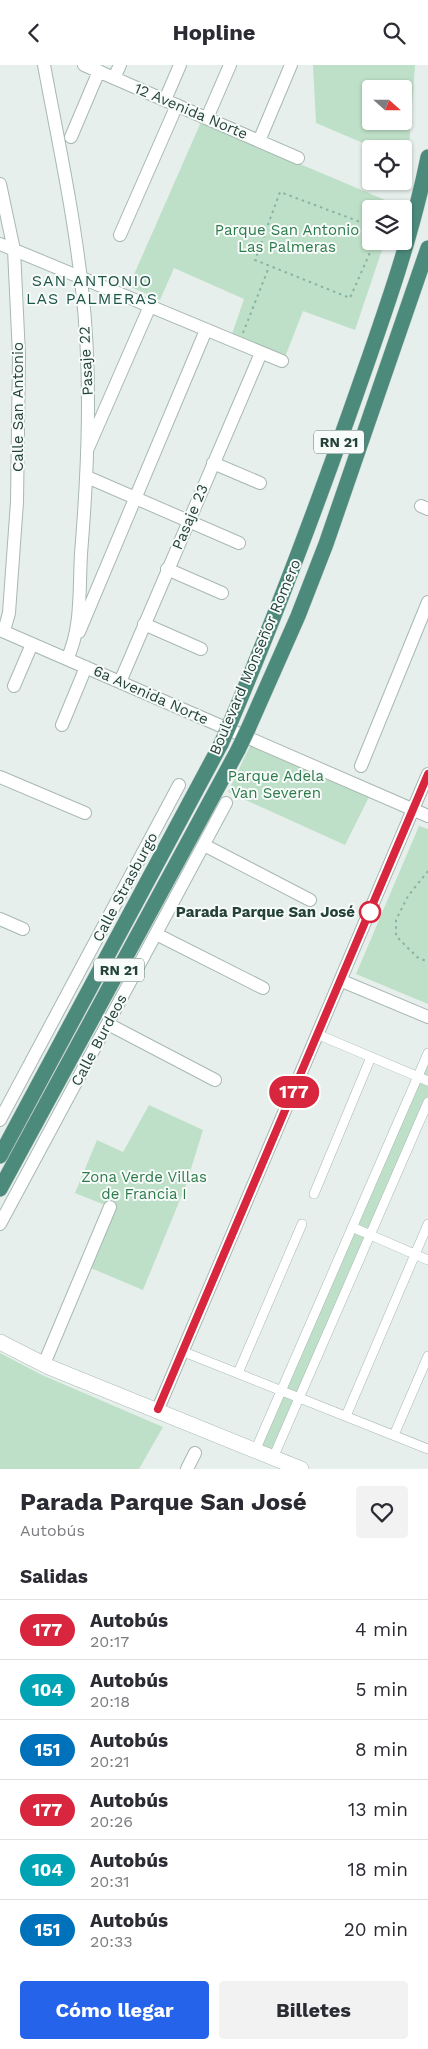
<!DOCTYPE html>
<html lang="es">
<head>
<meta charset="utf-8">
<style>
  body { margin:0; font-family:"Work Sans",sans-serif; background:#f2f2f3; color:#2b2b33; height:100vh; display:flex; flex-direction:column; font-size:19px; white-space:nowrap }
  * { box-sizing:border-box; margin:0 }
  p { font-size:16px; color:#7c7c81 }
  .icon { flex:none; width:28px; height:28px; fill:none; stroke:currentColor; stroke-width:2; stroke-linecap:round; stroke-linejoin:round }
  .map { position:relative; height:1404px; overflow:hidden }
  .panel { display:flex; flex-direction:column; background:#fff; flex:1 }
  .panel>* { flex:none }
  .badge { padding:0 10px; border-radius:16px; font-size:18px; line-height:32px }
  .needle { width:32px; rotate:111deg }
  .buttons { position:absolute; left:362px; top:15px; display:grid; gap:10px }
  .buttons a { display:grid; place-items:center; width:50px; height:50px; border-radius:5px; background:#fff; box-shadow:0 1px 4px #0004; font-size:25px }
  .map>.badge { position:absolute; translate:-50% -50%; box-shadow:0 0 0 2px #fff }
  h2 { padding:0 20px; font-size:19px; line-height:45px }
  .round { display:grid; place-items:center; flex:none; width:52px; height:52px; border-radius:5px; background:#f2f2f3 }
  .summary { display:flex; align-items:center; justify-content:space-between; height:85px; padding:0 20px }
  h1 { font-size:24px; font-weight:700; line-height:38px }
  .cta { display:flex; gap:10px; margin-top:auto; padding:10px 20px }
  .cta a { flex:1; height:58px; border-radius:5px; background:#2563eb; color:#fff; font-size:20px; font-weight:700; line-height:58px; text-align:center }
  .cta a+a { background:#f2f2f3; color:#2b2b33 }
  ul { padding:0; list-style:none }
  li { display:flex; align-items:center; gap:15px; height:60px; padding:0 20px; border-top:1px solid #e1e1e2 }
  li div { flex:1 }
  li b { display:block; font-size:19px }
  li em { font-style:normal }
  li .badge { min-width:55px; font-weight:700; text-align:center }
  header { display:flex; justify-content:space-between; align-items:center; height:65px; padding:0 20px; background:#fff; font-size:22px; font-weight:700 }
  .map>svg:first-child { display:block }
  .green { fill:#bfe0c8; fill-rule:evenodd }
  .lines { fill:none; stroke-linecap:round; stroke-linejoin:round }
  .pedestrian-casing { stroke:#a8b8b2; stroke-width:10 }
  .minor-casing { stroke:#a8b8b2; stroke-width:14 }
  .tertiary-casing { stroke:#a8b8b2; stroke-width:16 }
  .trunk-casing { stroke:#c2cac8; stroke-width:16 }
  .path { stroke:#86b3a5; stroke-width:2; stroke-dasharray:2.5 4; stroke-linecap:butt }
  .pedestrian { stroke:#fff; stroke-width:9 }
  .minor { stroke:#fff; stroke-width:12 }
  .tertiary { stroke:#fff; stroke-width:15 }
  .trunk { stroke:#4c8a7c; stroke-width:15 }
  .trunk-bridge-casing { stroke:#c2cac8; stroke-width:16; stroke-linecap:butt }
  .trunk-bridge { stroke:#4c8a7c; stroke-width:15 }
  .line-casing { stroke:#fff; stroke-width:11 }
  .line { stroke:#d7263d; stroke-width:8 }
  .stop-dot { fill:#fff; stroke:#d7263d; stroke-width:2.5 }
  .labels { text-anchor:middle; stroke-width:4; stroke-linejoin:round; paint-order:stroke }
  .shield { fill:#f7fbf9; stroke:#637a73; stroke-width:1 }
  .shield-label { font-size:14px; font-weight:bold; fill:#24423a }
  .street-label { font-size:15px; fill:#24423a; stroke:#f7fbf9 }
  .park-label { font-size:15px; fill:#2d7a4b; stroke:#f7fbf9 }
  .stop-label { font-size:15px; font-weight:bold; fill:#24423a; stroke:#f7fbf9; text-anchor:end }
  .neighbourhood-label { font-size:16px; letter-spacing:1px; fill:#1f5548; stroke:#f7fbf9 }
</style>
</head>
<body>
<header><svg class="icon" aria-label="back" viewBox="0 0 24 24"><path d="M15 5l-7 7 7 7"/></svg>Hopline<svg class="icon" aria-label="search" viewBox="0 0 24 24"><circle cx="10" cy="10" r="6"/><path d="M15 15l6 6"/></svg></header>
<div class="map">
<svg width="428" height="1404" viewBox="0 0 428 1404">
  <rect width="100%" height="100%" fill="#e6efeb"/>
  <!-- green -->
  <path class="green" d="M313 0H415L408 97 404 95V84H377L316 58ZM371 24H404V56H371Z
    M201 57 397 140 396 144H371V176H385L355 265 303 246 285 292 232 269 244 234 174 203 160 235 129 221Z
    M251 679 369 732 345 780 228 727Z
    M419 761 428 764V939L356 909Z
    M428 988V1037L276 1386 258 1379Z
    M149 1040 203 1065 186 1120 143 1225 86 1201 110 1142 75 1128 97 1075 123 1087Z
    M0 1288 42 1310 163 1362 139 1404H0Z"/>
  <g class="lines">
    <!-- pedestrian casing -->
    <g class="pedestrian-casing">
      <path id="pedestrian" d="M319 970 428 1016
        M314 1129 371 992
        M352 1162 428 1195
        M184 1287 428 1384
        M238 1308 302 1159
        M346 1351 428 1159
        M394 1370 428 1291
        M255 1386 428 988
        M273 1393 428 1037"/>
    </g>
    <!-- minor casing -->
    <g class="minor-casing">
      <path id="minor" d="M44 0C58 75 74 149 82 224 92 311 88 403 81 489 79 523 82 564 67 594
        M84 0 298 93
        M114 13 120 0
        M165 35 180 0
        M207 53 230 0
        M71 72 99 6
        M259 76 291 0
        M0 119 14 185 19 290 17 437 9 548 4 566
        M120 170 177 40
        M0 179 282 296
        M88 383 150 241
        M213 398 260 418
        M87 412 239 478
        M421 441 428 444
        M167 504 222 528
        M144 559 201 584
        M0 565 428 751
        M79 567 206 265
        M120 617 261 288
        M14 621 32 579
        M62 660 86 602
        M361 701 428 537
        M0 712 85 748
        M204 780 310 835
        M0 854 23 864
        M156 869 263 923
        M342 916 428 952
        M108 959 215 1015
        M0 1055 179 720
        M0 1159 226 738
        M44 1299 110 1142
        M158 1344 428 709
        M187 1404 195 1388"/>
    </g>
    <!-- tertiary casing -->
    <g class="tertiary-casing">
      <path id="tertiary" d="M0 1277 49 1302 301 1404"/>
    </g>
    <!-- trunk casing -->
    <g class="trunk-casing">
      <path id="trunk" d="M231 656C277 548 318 438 357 327 384 250 412 172 428 92
        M248 664 298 551 326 479 428 183
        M0 1091 221 679
        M0 1124 238 685"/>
    </g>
    <!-- path -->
    <path class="path" d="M371 161 280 127 255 195 350 233 375 176
      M243 268 269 202
      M428 806 408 831 396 855V871L417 892 428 897"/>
    <!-- pedestrian -->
    <use href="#pedestrian" class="pedestrian"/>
    <!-- minor -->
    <use href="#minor" class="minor"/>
    <!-- tertiary -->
    <use href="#tertiary" class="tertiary"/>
    <!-- trunk -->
    <use href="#trunk" class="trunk"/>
    <!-- trunk-bridge casing -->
    <g class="trunk-bridge-casing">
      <path id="trunk-bridge" d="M221 679 231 656
        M238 685 248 664"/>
    </g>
    <!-- trunk-bridge -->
    <use href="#trunk-bridge" class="trunk-bridge"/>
  </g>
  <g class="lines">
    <!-- line casing -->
    <g class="line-casing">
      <path id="line" d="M158 1344 428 709"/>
    </g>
    <!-- line -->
    <use href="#line" class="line"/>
  </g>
  <!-- markers -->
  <circle class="stop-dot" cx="370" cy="847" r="10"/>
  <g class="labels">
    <!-- shield labels -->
    <g class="shield">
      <rect x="314" y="365.5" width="50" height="23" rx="4"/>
      <rect x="94" y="893.5" width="50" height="23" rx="4"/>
    </g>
    <g class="shield-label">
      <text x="339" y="382">RN 21</text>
      <text x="119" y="910">RN 21</text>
    </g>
    <!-- street labels -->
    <g class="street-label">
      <text transform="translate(191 46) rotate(23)" y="5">12 Avenida Norte</text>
      <text transform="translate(86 296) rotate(-93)" y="5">Pasaje 22</text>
      <text transform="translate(18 342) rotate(-90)" y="5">Calle San Antonio</text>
      <text transform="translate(190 452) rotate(-67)" y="5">Pasaje 23</text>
      <text transform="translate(255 592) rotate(-67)" y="5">Boulevard Monseñor Romero</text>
      <text transform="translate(151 630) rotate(24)" y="5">6a Avenida Norte</text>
      <text transform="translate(125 822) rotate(-62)" y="5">Calle Strasburgo</text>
      <text transform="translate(99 975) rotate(-62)" y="5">Calle Burdeos</text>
    </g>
    <!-- park labels -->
    <g class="park-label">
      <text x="287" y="170">Parque San Antonio<tspan x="287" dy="17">Las Palmeras</tspan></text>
      <text x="276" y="716">Parque Adela<tspan x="276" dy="17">Van Severen</tspan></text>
      <text x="144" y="1117">Zona Verde Villas<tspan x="144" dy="17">de Francia I</tspan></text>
    </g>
    <!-- stop labels -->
    <g class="stop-label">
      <text x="355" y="852">Parada Parque San José</text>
    </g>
    <!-- neighbourhood labels -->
    <g class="neighbourhood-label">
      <text x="92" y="221">SAN ANTONIO<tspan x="92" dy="18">LAS PALMERAS</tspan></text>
    </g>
  </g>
</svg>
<div class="buttons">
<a><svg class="needle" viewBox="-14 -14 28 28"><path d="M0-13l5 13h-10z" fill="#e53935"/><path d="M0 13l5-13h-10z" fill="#7c7c81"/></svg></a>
<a><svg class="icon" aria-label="locate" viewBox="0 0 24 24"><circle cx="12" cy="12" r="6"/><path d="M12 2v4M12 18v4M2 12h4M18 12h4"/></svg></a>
<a><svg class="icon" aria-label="layers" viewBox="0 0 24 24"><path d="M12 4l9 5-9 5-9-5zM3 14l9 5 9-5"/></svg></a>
</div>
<b class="badge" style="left:294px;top:1027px;background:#d7263d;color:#fff">177</b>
</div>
<section class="panel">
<div class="summary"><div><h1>Parada Parque San José</h1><p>Autobús</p></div><a class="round"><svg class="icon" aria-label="heart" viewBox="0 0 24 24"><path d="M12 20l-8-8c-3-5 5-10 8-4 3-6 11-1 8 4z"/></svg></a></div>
<h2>Salidas</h2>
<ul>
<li><span class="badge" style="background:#d7263d;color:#fff">177</span><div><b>Autobús</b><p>20:17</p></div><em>4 min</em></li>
<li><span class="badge" style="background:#00a3b4;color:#fff">104</span><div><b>Autobús</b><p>20:18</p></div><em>5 min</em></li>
<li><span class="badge" style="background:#0072bc;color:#fff">151</span><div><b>Autobús</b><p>20:21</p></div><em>8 min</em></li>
<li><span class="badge" style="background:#d7263d;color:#fff">177</span><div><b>Autobús</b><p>20:26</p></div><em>13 min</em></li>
<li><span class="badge" style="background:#00a3b4;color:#fff">104</span><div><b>Autobús</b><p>20:31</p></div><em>18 min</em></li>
<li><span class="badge" style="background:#0072bc;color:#fff">151</span><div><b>Autobús</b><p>20:33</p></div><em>20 min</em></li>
</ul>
<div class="cta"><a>Cómo llegar</a><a>Billetes</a></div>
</section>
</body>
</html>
